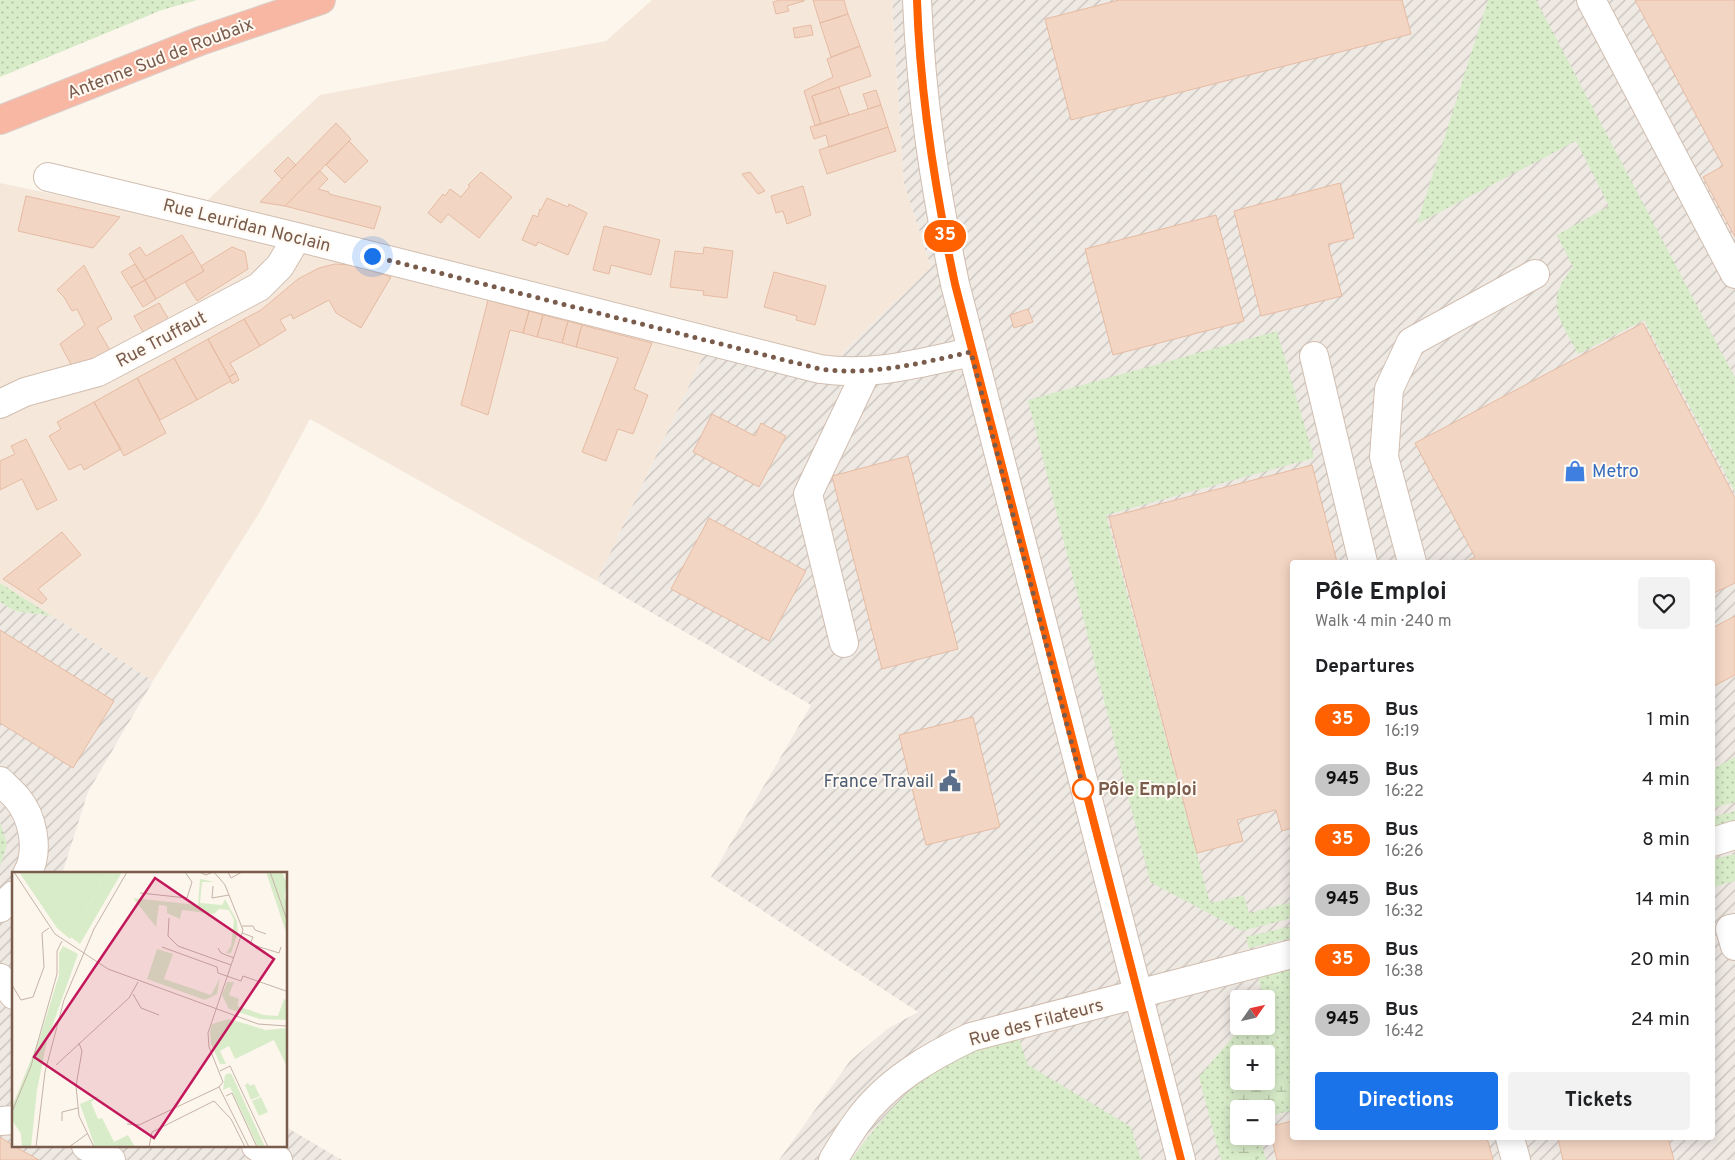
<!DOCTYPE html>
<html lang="en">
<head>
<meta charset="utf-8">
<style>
  body { margin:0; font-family:Overpass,sans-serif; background:#f2f2f2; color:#202124; height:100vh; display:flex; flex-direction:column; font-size:19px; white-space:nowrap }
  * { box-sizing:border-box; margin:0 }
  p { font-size:16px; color:#757577 }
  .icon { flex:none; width:28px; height:28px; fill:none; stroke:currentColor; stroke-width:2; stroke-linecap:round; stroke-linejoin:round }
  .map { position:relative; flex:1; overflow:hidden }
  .side { position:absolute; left:1290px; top:560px; width:425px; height:580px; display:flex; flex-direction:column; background:#fff; border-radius:5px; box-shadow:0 2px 12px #0003 }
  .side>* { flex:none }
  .badge { padding:0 10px; border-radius:16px; font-size:18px; line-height:32px }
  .needle { width:32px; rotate:56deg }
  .fabs { position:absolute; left:1230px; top:990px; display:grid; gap:10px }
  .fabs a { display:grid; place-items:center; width:45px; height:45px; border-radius:5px; background:#fff; box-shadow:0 2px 12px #0003; font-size:25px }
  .you { position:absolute; width:25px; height:25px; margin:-12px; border:4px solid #fff; border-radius:50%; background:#1a73e8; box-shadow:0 0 0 8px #1a73e833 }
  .map>.badge { position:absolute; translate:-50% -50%; box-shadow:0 0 0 2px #fff }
  h2 { padding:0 25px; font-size:19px; line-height:45px }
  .round { display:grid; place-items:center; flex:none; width:52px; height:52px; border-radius:5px; background:#f2f2f2 }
  .headline { display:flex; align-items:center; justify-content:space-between; height:85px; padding:0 25px }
  h1 { font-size:24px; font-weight:700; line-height:38px }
  .cta { display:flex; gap:10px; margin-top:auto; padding:10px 25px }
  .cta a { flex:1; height:58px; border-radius:5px; background:#1a73e8; color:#fff; font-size:20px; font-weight:700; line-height:58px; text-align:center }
  .cta a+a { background:#f2f2f2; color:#202124 }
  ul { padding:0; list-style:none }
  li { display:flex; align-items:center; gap:15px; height:60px; padding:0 25px }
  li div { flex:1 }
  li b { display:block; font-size:19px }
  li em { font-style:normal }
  li .badge { min-width:55px; font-weight:700; text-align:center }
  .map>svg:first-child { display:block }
  .residential { fill:#f5e8da }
  .industrial { fill:url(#industrial-furrows); fill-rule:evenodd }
  .grass { fill:url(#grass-dots); fill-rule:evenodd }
  .wetland { fill:url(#wetland-marsh) }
  .building { fill:#f3d5c3; stroke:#e6bba3 }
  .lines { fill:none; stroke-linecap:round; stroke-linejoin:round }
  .minor-casing { stroke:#d1beb0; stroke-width:30 }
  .highway-casing { stroke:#dad1cd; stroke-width:30 }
  .minor { stroke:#fff; stroke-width:28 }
  .highway { stroke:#f7b7a3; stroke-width:28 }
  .line-casing { stroke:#fff; stroke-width:11 }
  .line { stroke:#ff6000; stroke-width:8 }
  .walk { stroke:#7a5c4d; stroke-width:5; stroke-dasharray:0 9 }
  .stop-dot { fill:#fff; stroke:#ff6000; stroke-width:2.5 }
  .labels { text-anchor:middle; stroke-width:4; stroke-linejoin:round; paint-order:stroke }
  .street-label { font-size:18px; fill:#7a5c4d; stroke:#fffaf3 }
  .shop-label { font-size:18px; fill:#366cbe; stroke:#fffaf3; text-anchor:start }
  .service-label { font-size:18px; fill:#4e5e75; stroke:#fffaf3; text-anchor:end }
  .stop-label { font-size:18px; font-weight:bold; fill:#7a5c4d; stroke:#fffaf3; text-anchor:start }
  .inset-road { fill:none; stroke:#c5b3a7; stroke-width:1 }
  .view { fill:#c2185b; fill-opacity:0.15; stroke:#c2185b; stroke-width:2.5 }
  .inset-edge { fill:none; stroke:#7a5c4d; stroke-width:2.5 }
</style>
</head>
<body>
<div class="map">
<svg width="1735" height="1160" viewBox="0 0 1735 1160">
  <defs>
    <pattern id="industrial-furrows" width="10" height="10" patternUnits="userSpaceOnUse" patternTransform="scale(1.25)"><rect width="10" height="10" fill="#efe9e4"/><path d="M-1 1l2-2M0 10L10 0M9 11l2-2" fill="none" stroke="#c7c0bb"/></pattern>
    <pattern id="grass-dots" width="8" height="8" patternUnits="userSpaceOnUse" patternTransform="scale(1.25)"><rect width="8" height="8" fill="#d8ecc9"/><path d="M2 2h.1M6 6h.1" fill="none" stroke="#b4c2a5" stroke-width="1.8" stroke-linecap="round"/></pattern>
    <pattern id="wetland-marsh" width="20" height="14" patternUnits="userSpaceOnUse" patternTransform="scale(1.25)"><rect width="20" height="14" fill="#d8ecc9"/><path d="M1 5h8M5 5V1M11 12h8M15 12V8" fill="none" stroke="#b4c2a5"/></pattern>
  </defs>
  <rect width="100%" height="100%" fill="#fdf6ec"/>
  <!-- residential -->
  <path class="residential" d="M652 0H892L904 183 931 267 845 350 818 383 704 354 597 581 310 419 261 510 153 681 0 583V183L184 222 320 95 606 41Z"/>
  <!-- industrial -->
  <path class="industrial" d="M892 0H1735V1160H779L850 1061 887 1029 918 1012 711 877 811 705 597 581 704 354 818 383 845 350 931 267 904 183ZM1292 562H1712V1138H1292ZM1239 999H1266V1026H1239ZM1239 1054H1266V1081H1239ZM1239 1109H1266V1136H1239Z
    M0 602 15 611 52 616 153 681 88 792 62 874H14V1146H286V1127L342 1160H0Z"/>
  <!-- grass -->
  <path class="grass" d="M0 0H197L162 10 0 77Z
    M1488 0H1536L1735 378V492L1644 320 1578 354C1560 319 1543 302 1573 267L1557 235 1609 206 1576 141 1417 224Z
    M1277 331 1314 458 1106 515 1210 903 1244 895 1249 913 1292 902V918L1242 931 1150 882 1028 400Z
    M0 583 52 616 15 611 0 602Z
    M1735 757V802L1713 808V769Z
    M1735 811V824L1713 830 1712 817Z
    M0 821 7 845 0 867Z
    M1735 854V881L1713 887V859Z
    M1292 926V938L1249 948 1246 937Z
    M1292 967V1015L1289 1016 1292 1031V1110L1266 1117V1109H1239V1136H1260L1266 1160H1221L1199 1077 1242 1026H1266V999H1264L1258 976ZM1239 1054H1266V1081H1239Z
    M1019 1038 1028 1065 1131 1127 1141 1160H851C882 1118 914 1077 963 1055 981 1048 1001 1044 1019 1038Z"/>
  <!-- wetland -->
  <path class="wetland" d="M1266 1074H1282L1290 1082 1292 1097 1257 1109H1239V1136H1250L1257 1160H1237C1229 1129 1220 1107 1244 1081H1266Z"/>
  <!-- building -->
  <path class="building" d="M780 0H804V1L787 6 789 11 776 14 773 2Z
    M813 0H844L848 14 820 23Z
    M1119 0H1402L1411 34 1071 120 1045 19Z
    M1635 0H1735V237L1703 177 1723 166Z
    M848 14 860 46 831 57 820 23Z
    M811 25 813 35 795 38 793 28Z
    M860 46 871 76 812 96 821 124 815 126 804 91 833 77 827 59Z
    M839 87 849 115 821 124 812 96Z
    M876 90 881 105 868 109 863 94Z
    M881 105 888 127 829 147 826 135 814 139 810 127Z
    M336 123 351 139 285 206 260 202Z
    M888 127 896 151 827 174 819 150Z
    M349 141 368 161 345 183 326 165Z
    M288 157 296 165 282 179 274 171Z
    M320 171 328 179 318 189 329 192V194L381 207 374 229 285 206Z
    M481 172 512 197 479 238 448 214 441 223 428 213 443 194 445 196 450 189 461 197 470 186 468 185Z
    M750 172 765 191 758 194 742 174Z
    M1340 183 1354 238 1328 244 1342 296 1261 316 1234 211Z
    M803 186 811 215 787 224 783 211 776 213 771 196Z
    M26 196 120 217 93 248 18 231Z
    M547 198 568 207 569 204 587 213 568 255 538 242 536 246 522 240 533 215 538 217 540 209 541 210Z
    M1216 215 1244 321 1113 355 1085 249Z
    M604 226 660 240 651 275 611 265 609 274 593 270Z
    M182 235 193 252 145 280 129 254 140 247 146 256Z
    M232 247 245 252 248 269 197 301 185 282 204 271 201 266Z
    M704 247 733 251 727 298 703 295 704 291 670 287 675 251 703 254Z
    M193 252 204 271 156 299 145 280Z
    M135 264 145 280 131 288 121 272Z
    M335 264 353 265 391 277 361 328 336 313 329 300 293 319 291 314 280 320 286 330 260 346 244 319 261 310 298 279 319 268Z
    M84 265 112 319 97 328 111 352 75 372 60 344 85 325 77 309 72 311 64 297 57 290Z
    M774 272 826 286 815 325 796 320 797 316 764 307Z
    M145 280 156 299 143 307 131 288Z
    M488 300 529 311 523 333 510 330 488 415 461 405Z
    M159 303 169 320 144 334 134 316Z
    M1028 309 1033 322 1014 328 1010 315Z
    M529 311 543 315 537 337 523 333Z
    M543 315 568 321 562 343 537 337Z
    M244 319 260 346 230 363 236 373 229 377 208 339Z
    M568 321 582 325 576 347 562 343Z
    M1643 323 1735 498V583L1712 594V562H1466L1475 557 1415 443Z
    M582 325 652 343 634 389 648 395 633 434 618 429 606 461 582 452 618 358 576 347Z
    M208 339 231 381 197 400 174 358Z
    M174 358 197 400 160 420 137 378Z
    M236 373 239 380 232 384 229 377Z
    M137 378 166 433 124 456 94 402Z
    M94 402 121 449 84 470 81 464 69 470 49 436 61 429 57 422Z
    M712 414 755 436 761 423 786 436 759 487 693 452Z
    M26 439 57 500 37 510 22 479 0 490V461L15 454 11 446Z
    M908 456 958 649 882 669 832 476Z
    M1312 465 1337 562H1292V828L1282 831 1276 810 1237 820 1243 841 1197 853 1109 517Z
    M709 518 806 571 769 641 671 589Z
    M62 532 81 555 38 589 47 599 42 604 3 579Z
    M1735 616V675L1712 687V628Z
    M0 630 114 701 73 768 0 723Z
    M973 717 1000 827 926 845 899 735Z
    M1292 1121V1138H1487L1493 1160H1277L1269 1127Z
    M0 1137 14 1146 39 1160H0Z
    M1558 1138H1668L1674 1160H1563Z"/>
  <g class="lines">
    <!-- minor casing -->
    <g class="minor-casing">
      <path id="minor" d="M917 0C921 99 935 188 955 284L1181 1160
        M1591 0 1735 274
        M48 177 297 237 820 369C872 377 920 363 971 352
        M1314 356 1363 562
        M0 404 25 392 98 372 259 287 280 266 297 237
        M1412 562 1384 457 1389 389 1411 342 1535 274
        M844 643 808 494 866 372
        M0 781C6 787 12 792 17 798 33 817 40 851 27 874
        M1712 842 1735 835
        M0 908 14 895
        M1735 928 1730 929 1735 946
        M0 978 14 995
        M0 1121 14 1120
        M1510 1138 1516 1160
        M86 1146 111 1160
        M256 1146 278 1160
        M833 1160C841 1147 849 1133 858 1121 886 1082 929 1057 971 1037L1292 954"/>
    </g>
    <!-- highway casing -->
    <g class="highway-casing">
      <path id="highway" d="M0 120 200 41 321 0"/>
    </g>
    <!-- minor -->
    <use href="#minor" class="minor"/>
    <!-- highway -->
    <use href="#highway" class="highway"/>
  </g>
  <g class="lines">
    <!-- line casing -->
    <g class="line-casing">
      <path id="line" d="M917 0C920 97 935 190 955 284L1181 1160"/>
    </g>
    <!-- line -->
    <use href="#line" class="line"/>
    <!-- walk -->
    <path class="walk" d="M372 256 820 369C872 376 920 363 971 352L1084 791 1083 789"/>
  </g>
  <!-- icons -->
  <defs>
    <g id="shop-bare" transform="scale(1.725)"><path d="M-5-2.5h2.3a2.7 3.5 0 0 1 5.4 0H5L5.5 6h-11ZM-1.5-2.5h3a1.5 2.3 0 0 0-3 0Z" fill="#3f7fe0" stroke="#fffaf3" stroke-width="2.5" paint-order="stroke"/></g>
    <g id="civic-bare" transform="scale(1.725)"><path d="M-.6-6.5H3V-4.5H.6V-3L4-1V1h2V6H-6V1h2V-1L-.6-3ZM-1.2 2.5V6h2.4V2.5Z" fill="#5c6f8a" stroke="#fffaf3" stroke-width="2.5" paint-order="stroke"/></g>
  </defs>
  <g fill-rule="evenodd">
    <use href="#shop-bare" x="1575" y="471"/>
    <use href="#civic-bare" x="950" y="781"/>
  </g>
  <!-- markers -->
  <circle class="stop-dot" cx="1083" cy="789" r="10"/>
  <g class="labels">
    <!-- street labels -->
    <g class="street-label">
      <text transform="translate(160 58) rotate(-21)" y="6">Antenne Sud de Roubaix</text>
      <text transform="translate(247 225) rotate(14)" y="6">Rue Leuridan Noclain</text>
      <text transform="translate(161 339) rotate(-28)" y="6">Rue Truffaut</text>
      <text transform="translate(1036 1022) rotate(-15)" y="6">Rue des Filateurs</text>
    </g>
    <!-- shop labels -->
    <g class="shop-label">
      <text x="1592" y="477">Metro</text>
    </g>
    <!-- service labels -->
    <g class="service-label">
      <text x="934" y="787">France Travail</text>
    </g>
    <!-- stop labels -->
    <g class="stop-label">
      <text x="1098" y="795">Pôle Emploi</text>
    </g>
  </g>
  <!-- overview -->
  <g transform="translate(12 872)">
    <rect width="275" height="275" fill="#fdf6ec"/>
    <path d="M95 0H110L68 72 59 65ZM254 0H265L275 32V63ZM188 7 203 10H190L188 31 210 33 213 27 225 49 226 61 219 81H214L219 74 222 48 217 38 207 37 202 42 170 38 168 47 155 41V34L147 33 144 55 121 26 186 33ZM51 74 66 82 35 169 25 218 19 275H10L9 262 0 248V235L28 165 47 103V81ZM145 77 161 82 152 107 199 123 208 106 205 122 193 128 135 107ZM215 110H222L217 123 227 127 225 134 252 143 266 144 272 127 275 128V148L248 147 217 137 210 123ZM217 147 254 158 275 156V195L262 168 223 187 217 174 208 179 214 192H208L199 172 198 159 200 152ZM217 201 220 203 253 275H246L218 215 211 218 213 203ZM236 211 238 214 242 212 248 224 239 228 233 213ZM89 223 79 230 86 247 90 246 102 270 116 263 123 275H83L68 232ZM249 225 256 240 247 244 240 229Z" fill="#d8ecc9"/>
    <path d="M265 0H270L275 12 272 26Z" fill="#d8ecc9"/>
    <path d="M222 128H225L226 135 253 145 266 144 270 136 275 139 271 147H253L224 137 220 132Z" fill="#d8ecc9"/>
    <path d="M7 0H95L58 67 45 56Z" fill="#d8ecc9"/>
    <path class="inset-road" d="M2 0 43 62 96 97 246 152 275 154M187 0 194 3 201 0M216 0 219 6 230 0M258 0 275 48M201 14 200 26 217 23M128 21 175 26 180 10 173 0M157 46 156 64 166 74 219 93M230 54H241L243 58 254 62M230 61 241 65 238 72 267 81 269 75M150 75 205 95 206 101 229 109 231 104 274 119M206 76 209 81 222 86M0 113 9 128 21 125 32 95 30 61 37 56M121 122 129 136 147 143M67 171 70 179 64 214 67 244 82 275M44 193 117 126 126 110M208 199 218 194 256 275M207 215 237 275M214 224 220 221 245 275M0 240 19 194 45 102V79L50 69M50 249V240L66 236M115 252 127 253 207 215 211 210 197 175 196 161 231 58 213 13 202 0M24 275 33 200 52 128 82 57 115 0M57 275 75 262M137 275 140 260 202 229 219 247 233 275"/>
    <path class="view" d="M143 6 262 87 142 266 22 185Z"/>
    <rect width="275" height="275" class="inset-edge"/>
  </g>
</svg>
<div class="fabs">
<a><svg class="needle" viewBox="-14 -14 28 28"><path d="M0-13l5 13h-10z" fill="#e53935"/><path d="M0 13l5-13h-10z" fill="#757577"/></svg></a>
<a>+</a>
<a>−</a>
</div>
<div class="you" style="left:372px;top:256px"></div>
<b class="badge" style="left:945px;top:236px;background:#ff6000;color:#fff">35</b>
<section class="side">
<div class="headline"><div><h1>Pôle Emploi</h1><p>Walk · 4 min · 240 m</p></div><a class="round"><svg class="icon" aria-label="heart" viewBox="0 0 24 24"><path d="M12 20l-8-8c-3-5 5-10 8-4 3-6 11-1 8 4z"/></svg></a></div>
<h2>Departures</h2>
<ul>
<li><span class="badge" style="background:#ff6000;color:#fff">35</span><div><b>Bus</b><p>16:19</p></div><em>1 min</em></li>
<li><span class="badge" style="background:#c6c6c6;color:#111">945</span><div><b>Bus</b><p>16:22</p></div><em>4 min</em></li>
<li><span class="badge" style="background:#ff6000;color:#fff">35</span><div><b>Bus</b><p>16:26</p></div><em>8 min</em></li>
<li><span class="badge" style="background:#c6c6c6;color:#111">945</span><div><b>Bus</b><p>16:32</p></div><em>14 min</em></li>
<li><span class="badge" style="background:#ff6000;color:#fff">35</span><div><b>Bus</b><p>16:38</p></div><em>20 min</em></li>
<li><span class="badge" style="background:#c6c6c6;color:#111">945</span><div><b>Bus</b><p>16:42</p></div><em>24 min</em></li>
</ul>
<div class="cta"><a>Directions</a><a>Tickets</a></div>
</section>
</div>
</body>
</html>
